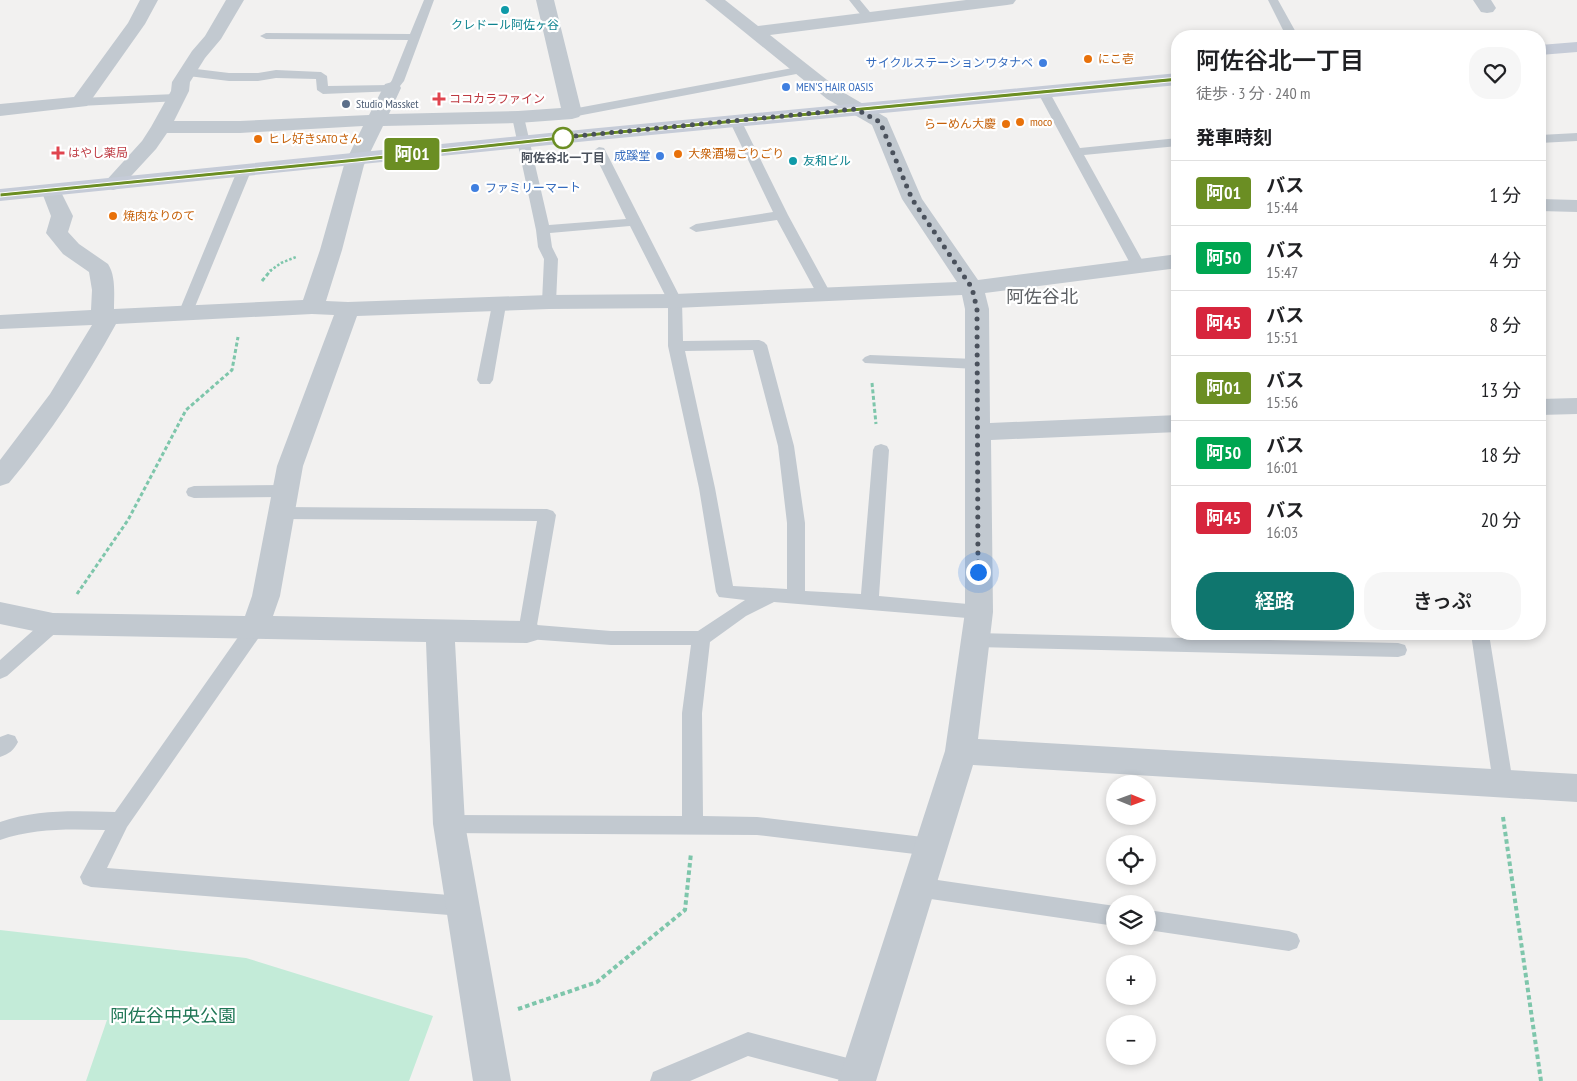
<!DOCTYPE html>
<html lang="ja">
<head>
<meta charset="utf-8">
<style>
  body { margin:0; font-family:"PT Sans Narrow","Noto Sans JP",sans-serif; background:#f6f6f6; color:#202124; height:100vh; display:flex; flex-direction:column; font-size:19px; white-space:nowrap }
  * { box-sizing:border-box; margin:0 }
  p { font-size:16px; color:#757577 }
  .icon { flex:none; width:28px; height:28px; fill:none; stroke:currentColor; stroke-width:2; stroke-linecap:round; stroke-linejoin:round }
  .map { position:relative; flex:1; overflow:hidden }
  .panel { position:absolute; left:1171px; top:30px; width:375px; height:610px; display:flex; flex-direction:column; background:#fff; border-radius:20px; box-shadow:0 2px 8px #0003 }
  .panel>* { flex:none }
  .badge { padding:0 10px; border-radius:4px; font-size:18px; line-height:32px }
  .needle { width:32px; rotate:91deg }
  .fabs { position:absolute; left:1106px; top:775px; display:grid; gap:10px }
  .fabs a { display:grid; place-items:center; width:50px; height:50px; border-radius:50%; background:#fff; box-shadow:0 2px 8px #0003; font-size:25px }
  .you { position:absolute; width:25px; height:25px; margin:-12px; border:4px solid #fff; border-radius:50%; background:#1a73e8; box-shadow:0 0 0 8px #1a73e833 }
  .map>.badge { position:absolute; translate:-50% -50%; box-shadow:0 0 0 2px #fff }
  h2 { padding:0 25px; font-size:19px; line-height:45px }
  .round { display:grid; place-items:center; flex:none; width:52px; height:52px; border-radius:20px; background:#f6f6f6 }
  .summary { display:flex; align-items:center; justify-content:space-between; height:85px; padding:0 25px }
  h1 { font-size:24px; font-weight:600; line-height:38px }
  .action { display:flex; gap:10px; margin-top:auto; padding:10px 25px }
  .action a { flex:1; height:58px; border-radius:20px; background:#0f766e; color:#fff; font-size:20px; font-weight:600; line-height:58px; text-align:center }
  .action a+a { background:#f6f6f6; color:#202124 }
  ul { padding:0; list-style:none }
  li { display:flex; align-items:center; gap:15px; height:65px; padding:0 25px; border-top:1px solid #e0e0e0 }
  li div { flex:1 }
  li b { display:block; font-size:19px }
  li em { font-style:normal }
  li .badge { min-width:55px; font-weight:700; text-align:center }
  .map>svg:first-child { display:block }
  .green { fill:#c3ebd8 }
  .lines { fill:none; stroke-linecap:round; stroke-linejoin:round }
  .path-far2 { stroke:#7ec6ab; stroke-width:2.5; stroke-dasharray:2.5 2; stroke-linecap:butt }
  .path-far1 { stroke:#7ec6ab; stroke-width:3; stroke-dasharray:4 2.5; stroke-linecap:butt }
  .path { stroke:#7ec6ab; stroke-width:4; stroke-dasharray:4.5 3; stroke-linecap:butt }
  .lane { fill:#c2c9d0; fill-rule:evenodd }
  .street { fill:#c2c9d0; fill-rule:evenodd }
  .secondary { fill:#c5cbd7; fill-rule:evenodd }
  .line { fill:#6b8e23; stroke:#fff }
  .walk { stroke:#4a515c; stroke-width:5; stroke-dasharray:0 9 }
  .culture-dot { fill:#0f9aa8; stroke:#fff; stroke-width:2 }
  .food-dot { fill:#e8710a; stroke:#fff; stroke-width:2 }
  .shop-dot { fill:#3f7fe0; stroke:#fff; stroke-width:2 }
  .health-dot { fill:#e0444e; stroke:#fff; stroke-width:2 }
  .service-dot { fill:#5c6f8a; stroke:#fff; stroke-width:2 }
  .stop-dot { fill:#fff; stroke:#6b8e23; stroke-width:2.5 }
  .labels { text-anchor:middle; stroke-width:4.5; stroke-linejoin:round; paint-order:stroke }
  .far-culture-label { font-size:12px; fill:#0d838f; stroke:#fff }
  .far-food-label { font-size:12px; fill:#c56008; stroke:#fff; text-anchor:start }
  .far-shop-label { font-size:12px; fill:#366cbe; stroke:#fff; text-anchor:end }
  .far-health-label { font-size:12px; fill:#be3a42; stroke:#fff; text-anchor:start }
  .far-service-label { font-size:12px; fill:#4e5e75; stroke:#fff; text-anchor:start }
  .far-stop-label { font-size:12px; font-weight:bold; fill:#4a515c; stroke:#fff }
  .quarter-label { font-size:18px; fill:#5d6064; stroke:#fff }
  .near-park-label { font-size:18px; fill:#207756; stroke:#fff }
</style>
</head>
<body>
<div class="map">
<svg width="1577" height="1081" viewBox="0 0 1577 1081">
  <rect width="100%" height="100%" fill="#f2f1f0"/>
  <!-- green -->
  <path class="green" d="M0 930 246 958 433 1016 409 1081H86L107 1020H0Z"/>
  <g class="lines">
    <!-- path-far2 -->
    <path class="path-far2" d="M270 271 281 263 296 257"/>
    <!-- path-far1 -->
    <path class="path-far1" d="M262 281 271 270
      M872 383 876 424
      M77 594 128 520 186 410 232 370 238 337"/>
    <!-- path -->
    <path class="path" d="M1503 817 1541 1081
      M518 1009 597 982 685 910 691 853"/>
    <!-- lane -->
    <path class="lane" d="M424 0H434L404 81 396 91 323 94 317 90 316 79 276 78 258 81H229L188 76 182 72 188 68 229 73H258L276 70 321 72 327 76 328 86 389 85 392 80 408 40 266 39 260 36 266 33 410 34Z
      M849 0H860L874 17 872 19H864Z
      M1268 0H1278L1298 36H1286Z
      M803 66 809 70 807 72 572 117 566 113 572 109Z
      M1044 89 1050 93 1080 148 1178 138V146L1084 155 1146 267 1144 270H1134L1132 267 1038 93Z
      M176 94 182 98 180 101 80 106 74 102 80 98Z
      M518 113 524 117 549 225 626 219 593 151 599 147 604 148 682 301 683 341 759 340 764 342 767 345 794 446 805 523V591L861 594 873 450 875 446 881 444 887 446 889 450 879 596 979 605 985 607 988 612 985 617 979 619 774 602 746 616 710 642 702 713 703 816 757 817 931 838 939 840 942 847 939 854 931 856 757 835 449 833 442 830 439 824 442 818 449 815 682 816V713L691 645H611L527 639 520 637 518 632 537 521 281 519 275 517 272 513 275 509 281 507 547 509 553 511 556 515 537 625 611 631H698L745 600 719 597 716 592 699 488 668 346V301L630 226 550 233 552 247 558 259 556 302 554 305H544L542 302 544 259 538 247 536 230 512 117ZM753 350 778 446 787 523V589L733 586 715 488 685 351Z
      M736 118 742 122 788 215 831 294 829 297H819L817 294 777 220 696 232 689 228 696 224 773 212 730 122Z
      M1577 133V141L1540 143V135Z
      M244 167 251 171 192 314 190 317H180L178 314 237 171Z
      M499 301 504 302 506 305 493 380 490 384H480L477 380 492 305 494 302Z
      M870 355 976 359 981 361 984 364 981 367 976 369 865 363 862 360 865 357Z
      M284 485 290 487 292 491 290 495 284 497 194 498 188 496 186 492 188 488 194 486Z
      M53 617 60 619 62 624 60 629 7 676 0 679V660L46 619Z
      M255 621 262 623 264 628 262 633 127 827 107 868 462 896 470 899 473 906 470 913 462 916 91 887 83 884 80 877 105 830C69 829 34 828 0 840V822C38 809 75 811 115 812L248 623Z
      M976 633 1398 643 1405 645 1407 650 1405 655 1398 657 976 647 969 645 967 640 969 635Z
      M1471 634H1489L1513 783 1510 789 1503 792 1496 789 1493 783Z
      M8 734 15 736 18 742C14 750 9 754 0 757V737Z
      M917 877 1115 906V926L917 897 909 894 906 887 909 880Z
      M1148 910 1289 931 1297 934 1300 941 1297 948 1289 951 1148 930Z
      M748 1032 859 1061 867 1065 871 1073 868 1081H844L748 1056 690 1081H650L653 1072Z"/>
    <!-- street -->
    <path class="street" d="M140 0H158L145 24 87 106 0 116V104L74 97 128 23Z
      M226 0H244L221 39 205 58 190 82 189 91 174 121H240L369 115 385 84 392 82 399 84 401 88 389 114 518 111 561 108 536 0H554L582 113 579 117 572 119 518 123 383 126 364 165 342 250 326 301 348 302 549 295 675 294 957 282 902 199 872 125 827 99 705 0H725L758 26 966 0H1016L1013 4 1007 5 770 35 841 91 887 118 922 199 978 280 1178 254V268L985 293 989 309 990 423 1178 415V432L991 440 993 612 978 739 1577 774V802L973 765 876 1081H838L945 751 965 612V309L962 295 675 308 549 309 357 316 303 466 280 596 273 616 527 621 537 624 542 632 537 640 527 643 455 642 465 824 511 1081H473L433 824 426 642 53 635 0 624V602L53 613 245 616 252 596 277 466 334 315 312 314 116 324C85 380 50 434 9 483L0 486V460L50 394 92 325 0 329V315L91 310 92 290 89 272 63 254 46 233 51 216 41 190 44 186 51 184 58 186 73 216 68 232 79 244 108 264C116 276 114 295 114 309L303 300 320 250 344 165 363 126 240 133H167L156 149 120 188 113 190 106 188 103 184 142 141 151 127 171 91 172 82 192 51 205 36Z
      M1473 0H1491L1496 8 1493 12 1487 13 1481 12Z
      M1540 199 1577 200V212L1540 211Z
      M1577 398V414L1540 415V399Z"/>
    <!-- secondary -->
    <path class="secondary" d="M1577 42V52L1540 55V45Z
      M1178 73V85L588 141 0 201V189L588 129Z"/>
  </g>
  <!-- line -->
  <path class="line" d="M1178 77 1180 78V81L588 137 357 162 0 197V193L357 158 588 133Z"/>
  <g class="lines">
    <!-- walk -->
    <path class="walk" d="M563 138H556L856 109 880 122 912 199 972 288 977 309 978 572"/>
  </g>
  <!-- markers -->
  <g class="culture-dot">
    <circle cx="505" cy="10" r="5"/>
    <circle cx="793" cy="161" r="5"/>
  </g>
  <g class="food-dot">
    <circle cx="1088" cy="59" r="5"/>
    <circle cx="1020" cy="122" r="5"/>
    <circle cx="1006" cy="124" r="5"/>
    <circle cx="258" cy="139" r="5"/>
    <circle cx="678" cy="154" r="5"/>
    <circle cx="113" cy="216" r="5"/>
  </g>
  <g class="shop-dot">
    <circle cx="1043" cy="63" r="5"/>
    <circle cx="786" cy="87" r="5"/>
    <circle cx="660" cy="156" r="5"/>
    <circle cx="475" cy="188" r="5"/>
  </g>
  <g class="health-dot">
    <path d="M436.5 91.5h5v5h5v5h-5v5h-5v-5h-5v-5h5z"/>
    <path d="M55.5 145.5h5v5h5v5h-5v5h-5v-5h-5v-5h5z"/>
  </g>
  <circle class="service-dot" cx="346" cy="104" r="5"/>
  <circle class="stop-dot" cx="563" cy="138" r="10"/>
  <g class="labels">
    <!-- far-culture labels -->
    <g class="far-culture-label">
      <text x="505" y="29">クレドール阿佐ヶ谷</text>
      <text x="803" y="165" text-anchor="start">友和ビル</text>
    </g>
    <!-- far-food labels -->
    <g class="far-food-label">
      <text x="1098" y="63">にこ壱</text>
      <text x="1030" y="126">moco</text>
      <text x="996" y="128" text-anchor="end">らーめん大慶</text>
      <text x="268" y="143">ヒレ好きSATOさん</text>
      <text x="688" y="158">大衆酒場ごりごり</text>
      <text x="123" y="220">焼肉なりのて</text>
    </g>
    <!-- far-shop labels -->
    <g class="far-shop-label">
      <text x="1033" y="67">サイクルステーションワタナベ</text>
      <text x="796" y="91" text-anchor="start">MEN'S HAIR OASIS</text>
      <text x="650" y="160">成蹊堂</text>
      <text x="485" y="192" text-anchor="start">ファミリーマート</text>
    </g>
    <!-- far-health labels -->
    <g class="far-health-label">
      <text x="449" y="103">ココカラファイン</text>
      <text x="68" y="157">はやし薬局</text>
    </g>
    <!-- far-service labels -->
    <g class="far-service-label">
      <text x="356" y="108">Studio Massket</text>
    </g>
    <!-- far-stop labels -->
    <g class="far-stop-label">
      <text x="563" y="162">阿佐谷北一丁目</text>
    </g>
    <!-- quarter labels -->
    <g class="quarter-label">
      <text x="1042" y="303">阿佐谷北</text>
    </g>
    <!-- near-park labels -->
    <g class="near-park-label">
      <text x="173" y="1022">阿佐谷中央公園</text>
    </g>
  </g>
</svg>
<div class="fabs">
<a><svg class="needle" viewBox="-14 -14 28 28"><path d="M0-13l5 13h-10z" fill="#e53935"/><path d="M0 13l5-13h-10z" fill="#757577"/></svg></a>
<a><svg class="icon" aria-label="locate" viewBox="0 0 24 24"><circle cx="12" cy="12" r="6"/><path d="M12 2v4M12 18v4M2 12h4M18 12h4"/></svg></a>
<a><svg class="icon" aria-label="layers" viewBox="0 0 24 24"><path d="M12 4l9 5-9 5-9-5zM3 14l9 5 9-5"/></svg></a>
<a>+</a>
<a>−</a>
</div>
<div class="you" style="left:978px;top:572px"></div>
<b class="badge" style="left:412px;top:154px;background:#6b8e23;color:#fff">阿01</b>
<section class="panel">
<div class="summary"><div><h1>阿佐谷北一丁目</h1><p>徒歩 · 3 分 · 240 m</p></div><a class="round"><svg class="icon" aria-label="heart" viewBox="0 0 24 24"><path d="M12 20l-8-8c-3-5 5-10 8-4 3-6 11-1 8 4z"/></svg></a></div>
<h2>発車時刻</h2>
<ul>
<li><span class="badge" style="background:#6b8e23;color:#fff">阿01</span><div><b>バス</b><p>15:44</p></div><em>1 分</em></li>
<li><span class="badge" style="background:#00a651;color:#fff">阿50</span><div><b>バス</b><p>15:47</p></div><em>4 分</em></li>
<li><span class="badge" style="background:#d7263d;color:#fff">阿45</span><div><b>バス</b><p>15:51</p></div><em>8 分</em></li>
<li><span class="badge" style="background:#6b8e23;color:#fff">阿01</span><div><b>バス</b><p>15:56</p></div><em>13 分</em></li>
<li><span class="badge" style="background:#00a651;color:#fff">阿50</span><div><b>バス</b><p>16:01</p></div><em>18 分</em></li>
<li><span class="badge" style="background:#d7263d;color:#fff">阿45</span><div><b>バス</b><p>16:03</p></div><em>20 分</em></li>
</ul>
<div class="action"><a>経路</a><a>きっぷ</a></div>
</section>
</div>
</body>
</html>
